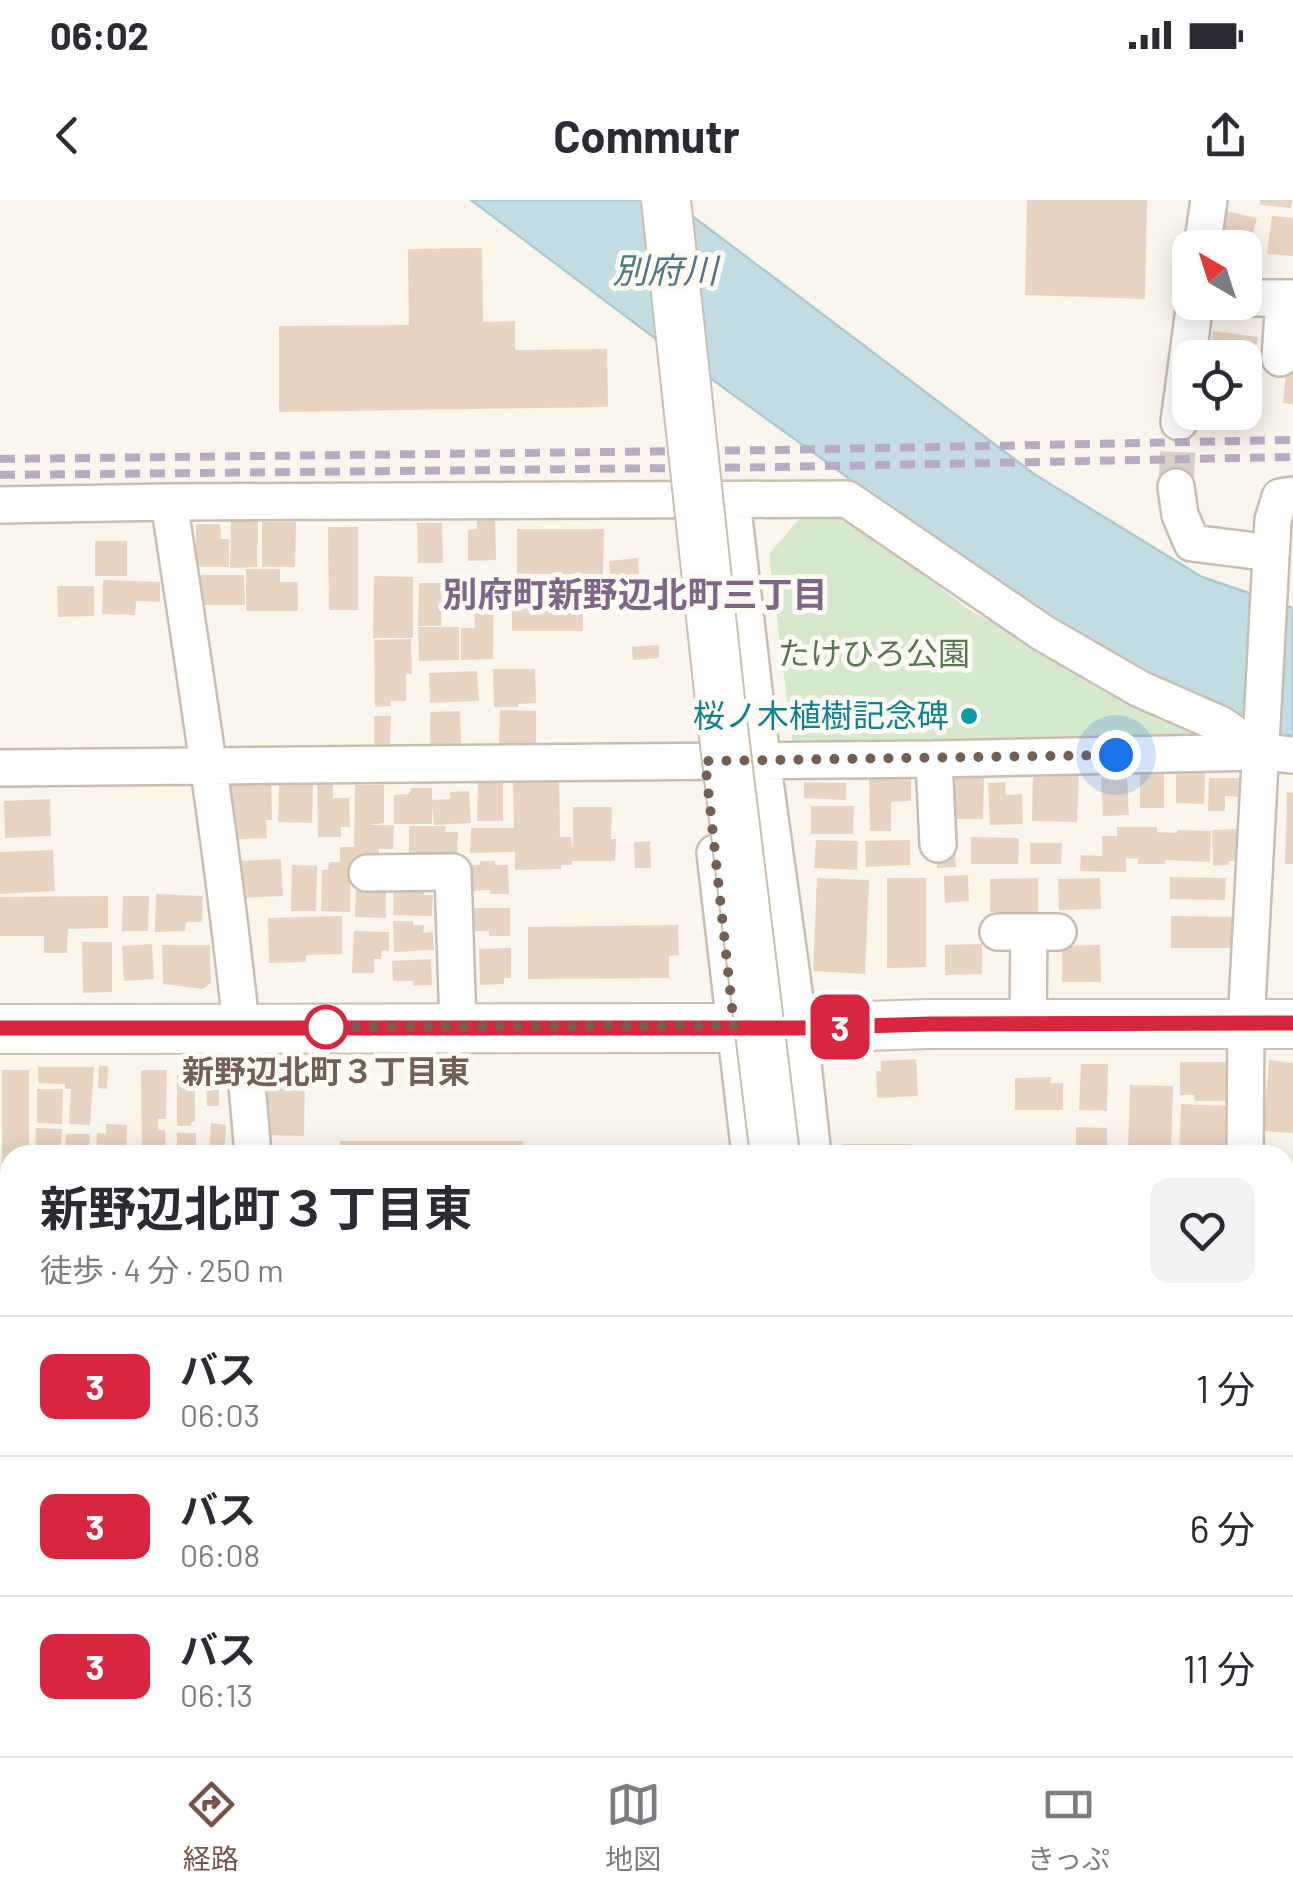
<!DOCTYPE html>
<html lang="ja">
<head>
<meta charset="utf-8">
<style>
  body { margin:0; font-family:Barlow,"Noto Sans JP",sans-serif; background:#f2f2f3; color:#2b2b33; height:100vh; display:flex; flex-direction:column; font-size:38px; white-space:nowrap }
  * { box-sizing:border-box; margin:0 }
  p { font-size:32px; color:#7c7c81 }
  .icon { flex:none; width:55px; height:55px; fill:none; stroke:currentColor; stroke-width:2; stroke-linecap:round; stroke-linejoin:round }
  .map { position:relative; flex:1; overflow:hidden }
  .details { position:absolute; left:0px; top:945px; width:1295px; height:612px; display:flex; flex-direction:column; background:#fff; border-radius:30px 30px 0 0; box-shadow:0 5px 25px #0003 }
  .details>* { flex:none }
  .badge { padding:0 20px; border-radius:15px; font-size:35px; line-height:65px }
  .needle { width:65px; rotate:321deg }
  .tools { position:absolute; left:1172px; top:30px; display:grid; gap:20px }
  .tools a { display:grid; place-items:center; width:90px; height:90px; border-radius:20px; background:#fff; box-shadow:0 5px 25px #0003; font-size:50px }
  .you { position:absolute; width:50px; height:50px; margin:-25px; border:8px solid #fff; border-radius:50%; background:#1a73e8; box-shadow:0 0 0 15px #1a73e833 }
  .map>.badge { position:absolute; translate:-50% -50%; box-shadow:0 0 0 5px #fff }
  .round { display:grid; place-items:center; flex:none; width:105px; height:105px; border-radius:20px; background:#f2f2f3 }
  .overview { display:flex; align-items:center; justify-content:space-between; height:170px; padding:0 40px }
  h1 { font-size:48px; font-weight:700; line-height:75px }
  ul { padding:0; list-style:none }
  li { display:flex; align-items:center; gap:30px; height:140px; padding:0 40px; border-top:2px solid #e1e1e2 }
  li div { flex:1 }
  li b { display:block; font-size:38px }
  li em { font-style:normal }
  li .badge { min-width:110px; font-weight:700; text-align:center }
  .status { display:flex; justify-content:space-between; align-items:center; height:70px; padding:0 50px; background:#fff; direction:ltr }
  .status svg { height:28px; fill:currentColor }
  header { display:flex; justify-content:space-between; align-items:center; height:130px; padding:0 40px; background:#fff; font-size:45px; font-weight:700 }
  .dock { display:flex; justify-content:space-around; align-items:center; height:140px; border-top:2px solid #e1e1e2; background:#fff; font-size:28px; color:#7c7c81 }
  .dock a { display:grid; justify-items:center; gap:5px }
  .dock .selected { color:#775248 }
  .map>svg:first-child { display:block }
  .green { fill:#d6e8cd }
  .water { fill:#c3dde3; stroke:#abcbd3; stroke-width:2.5 }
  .building { fill:#e8d4c3 }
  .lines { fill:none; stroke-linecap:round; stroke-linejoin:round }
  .street-tunnel { stroke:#d9d0c6; stroke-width:35; stroke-dasharray:35 18; stroke-linecap:butt }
  .street-casing { stroke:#cabeb1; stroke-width:40 }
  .secondary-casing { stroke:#ccbeb0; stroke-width:52 }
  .street { stroke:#fff; stroke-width:35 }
  .secondary { stroke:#fff; stroke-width:48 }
  .rail { stroke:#baabc5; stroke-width:8; stroke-dasharray:15 10; stroke-linecap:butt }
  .secondary-bridge-casing { stroke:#ccbeb0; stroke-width:52; stroke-linecap:butt }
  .secondary-bridge { stroke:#fff; stroke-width:48 }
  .line-casing { stroke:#fff; stroke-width:22 }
  .line { stroke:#d7263d; stroke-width:15 }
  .walk { stroke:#746052; stroke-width:10; stroke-dasharray:0 18 }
  .culture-dot { fill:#0f9aa8; stroke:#fdfaf4; stroke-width:4 }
  .stop-dot { fill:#fff; stroke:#d7263d; stroke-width:5 }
  .labels { text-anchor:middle; stroke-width:10; stroke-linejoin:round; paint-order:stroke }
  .park-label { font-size:32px; fill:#56784c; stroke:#fdfaf4 }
  .culture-label { font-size:32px; fill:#0d838f; stroke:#fdfaf4; text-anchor:end }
  .stop-label { font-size:32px; font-weight:bold; fill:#746052; stroke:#fdfaf4 }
  .water-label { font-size:35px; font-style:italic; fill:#4e7884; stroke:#fdfaf4 }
  .neighbourhood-label { font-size:35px; font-weight:bold; fill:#7f6689; stroke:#fdfaf4 }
</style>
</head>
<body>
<div class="status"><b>06:02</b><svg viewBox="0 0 49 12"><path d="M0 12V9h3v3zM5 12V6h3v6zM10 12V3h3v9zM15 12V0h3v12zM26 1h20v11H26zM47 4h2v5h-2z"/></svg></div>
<header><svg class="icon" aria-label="back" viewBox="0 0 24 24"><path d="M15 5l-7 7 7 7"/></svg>Commutr<svg class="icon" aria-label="share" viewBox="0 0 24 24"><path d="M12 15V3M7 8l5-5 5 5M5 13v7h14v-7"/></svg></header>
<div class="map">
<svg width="1293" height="1556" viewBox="0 0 1293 1556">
  <rect width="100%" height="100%" fill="#fbf6ed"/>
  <!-- green -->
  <path class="green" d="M844 315 971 411 1196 532 1194 547 801 550 792 540 769 354 801 317Z"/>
  <!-- water -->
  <path class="water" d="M471 0H671L1034 274 1202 377 1293 408V536L1280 535 1246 521 1119 467 1002 394 861 287 656 139Z"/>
  <!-- building -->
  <path class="building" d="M1027 0H1147L1145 99 1025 95Z
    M1260 0H1292L1291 8 1260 5Z
    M1227 11 1257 18 1246 60 1245 48H1218Z
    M1272 16 1293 18V56L1267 54Z
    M482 48 483 122 515 121V150L607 149 608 207 279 212V126L409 125 408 49Z
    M1213 131 1258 137 1253 169 1245 168V158H1209Z
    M1286 172 1293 173V204L1283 203Z
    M1196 212H1240L1239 220 1196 218Z
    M477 318H495L496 360 468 361V330L477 329Z
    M231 320 258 321 257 367 230 368Z
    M262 322H296L295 367H262Z
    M417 323H442L443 363H418Z
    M196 324H220L221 339H229V367H196Z
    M328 327H358V410H329Z
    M517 329H604L603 374H517Z
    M95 341H127V376H95Z
    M638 358 639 374 610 377 609 361Z
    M246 369H280V382H298V411H246Z
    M199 375H244L245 405H199Z
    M374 376 413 377V438H373Z
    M103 380 160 382V402L136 401 135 415 102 414Z
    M494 381 493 459 461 460V428H475L474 412 469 413V398H473L472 382Z
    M419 383H442L441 426H418Z
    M57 386H94V416L58 417Z
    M512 388H583V431H512Z
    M418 427H459V460L419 461Z
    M411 439 412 474H406V501H390L391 506 375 507 374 440Z
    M659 445V458L633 460 632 447Z
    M493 469H535L536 503 518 504V507H494Z
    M477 471 479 501 430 503 429 473Z
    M500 510 536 511V547H499Z
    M460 511 461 548 430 549V512Z
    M374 516H391L390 545 374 544Z
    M911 571V601L891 602V631H870L869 572Z
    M954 572H984L983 619H953Z
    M1033 573H1079L1077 622 1032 621Z
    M1164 573V608H1140V574Z
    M1176 573H1205L1204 604 1176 603Z
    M1127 577 1129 615 1103 616 1101 578Z
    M1209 578H1239L1238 597 1225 596V611H1208Z
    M559 579 560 637H571L573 648V607H612L611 639H616L615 661H572V665H561V669L515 670V652L470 653 471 628H514L513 580Z
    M271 580 272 620H266L267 638 229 640 224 588H231V582Z
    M317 580H333V598H349L350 627H341V637H318Z
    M279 582H313L312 623 278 622Z
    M478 582H503V621H477Z
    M804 582 846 583V600L804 598Z
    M1005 582 1006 595 1022 594 1023 624 990 625 988 583Z
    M355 585H384V623L367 625H394L393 649H379V660L353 659 351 661 350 712 321 711 322 670H328L329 662H340V647H354Z
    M411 588H432V600L450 599V592L469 591 471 623 434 625 432 605V624H394V595L409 594Z
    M1287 592 1293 593V664H1285Z
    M50 599 51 636 5 638 4 601Z
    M811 606H854L853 634H811Z
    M409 626H446L445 632H458L457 657H409Z
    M1117 627H1157V632L1177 633V630L1211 631 1210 662 1166 660 1165 664H1138V659L1126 658V672L1080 671 1081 655 1102 656V636H1117Z
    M1237 629 1238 661H1229V665L1213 666 1212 630Z
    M971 637 1019 638 1018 664H971Z
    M816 640 858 641 857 670 814 668Z
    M910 640V665L866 667 865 641Z
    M650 641 651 668H635L634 642Z
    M955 643 956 667 937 668 936 645Z
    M1030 643H1062L1061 664H1030Z
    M53 650 55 691 0 694V652Z
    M281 659 283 696 241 698 239 661Z
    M480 661H495V665H508L509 694H490V690L470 691V665H480Z
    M292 665 317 666 316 711H291Z
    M968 675 969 701 945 703 944 676Z
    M1170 677 1226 678 1225 700 1170 699Z
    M817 678 869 680 865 774 813 771Z
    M887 678H926V767L887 768Z
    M1038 678V712H990V679Z
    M1100 678 1101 709 1059 710 1058 679Z
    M394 685 425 686 424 695H433L432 716 393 715Z
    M356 688 386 689V718L355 717Z
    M156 694 203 696 202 722H186L185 731 155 732Z
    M108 696V728L68 729 67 753H44V736H0V697Z
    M123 696H149L148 731H122Z
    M471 708H510V736H489V731H471Z
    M342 716V754L306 755V762L269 763 268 718Z
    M1171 716 1232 717 1231 748H1171Z
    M393 721H413V725H424L423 733 433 732 434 750 394 752Z
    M678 725 679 755 669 756V778L528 779V727Z
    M354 731 389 732V751L382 750 381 759H374V773H352Z
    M82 742H112V792L83 793Z
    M152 744 154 779 124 781 122 746Z
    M982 744V774L945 775V745Z
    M162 745H210L211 783 203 789 163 784Z
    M1100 745 1101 782H1062V746Z
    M511 748V778H504V784L480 785 479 749Z
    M431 759 432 785 413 786V781H393L392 761Z
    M916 859 918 896 877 898 876 871H881V861Z
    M1269 860 1293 863V933L1263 931Z
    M1180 862H1228L1227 901H1195L1194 895H1180Z
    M1081 864H1108L1107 911 1079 910Z
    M99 866H108L107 889 98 888Z
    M38 867H94L90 925 69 924 71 889H65V884L38 883Z
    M206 868H219V906H207Z
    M2 870H29V955H10V969H2Z
    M141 870H167L166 919H158V930H165L166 955H142Z
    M177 875H195V922H192L191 926H177Z
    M268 875H305L304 936 267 935Z
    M1051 877 1050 883H1063V910H1015V878Z
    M1130 885 1173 886 1171 952 1128 951Z
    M37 889H63L62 924 37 923Z
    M1181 904 1229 906 1227 946 1199 945 1198 955 1179 954Z
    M211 923 226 925 224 955H209Z
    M106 924 127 925 126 955H65L66 934H90L89 948H96L97 933 106 934Z
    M1076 927 1107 928V955L1076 954Z
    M36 928 62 929 60 955H35Z
    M177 933H196V945H199L200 955H177Z
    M340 941H523V955H340Z
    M842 944H911V955H841Z
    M276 945H323V955H276Z
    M8 1115H10V1172L0 1171Z
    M1285 1261 1293 1262V1311L1285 1310Z
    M0 1271 10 1273V1307L0 1305Z
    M1285 1317H1293L1291 1360H1285Z
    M1285 1400 1293 1401V1432L1285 1431Z
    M4 1508 10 1510V1546L0 1544V1525Z
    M21 1548H52L50 1556Z
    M78 1548H134L132 1556H76Z
    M189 1548 211 1550 212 1548H238L256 1551 255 1556H187Z
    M263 1548H328L326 1556H298L263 1549Z
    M446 1548H491L490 1556H446Z
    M538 1548H575L611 1553 610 1556H537Z
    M627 1548H672L671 1556H625Z
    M911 1548H958V1556L912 1554Z
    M976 1548H1000V1554L977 1556Z
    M1065 1548H1109L1114 1556H1063Z"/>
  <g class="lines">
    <!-- street-tunnel -->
    <path class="street-tunnel" d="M1176 287 1179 222"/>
    <!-- street casing -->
    <g class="street-casing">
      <path id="street" d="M1202 48 1209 0
        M1245 98H1293
        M1280 158 1284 99
        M1179 222 1195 102
        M1176 287 1180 315 1192 343 1271 353
        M732 300 762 560 799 828 813 955
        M169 302C202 519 236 736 253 955
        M0 305 169 302 847 299 1043 433 1140 489 1220 524 1261 552
        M934 559 938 644
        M0 568 934 559 1261 552 1293 555
        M715 653 750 955
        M367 673 453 672 458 827
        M998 732H1058
        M1028 824 1029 732
        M1245 955 1246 824 1273 320 1280 297 1293 295
        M0 1021H10
        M1285 1051H1293
        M1285 1235H1293
        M0 1359 10 1361
        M1285 1379H1293
        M0 1472 10 1412
        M821 1548 822 1556
        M879 1548 880 1556
        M164 1556 166 1548
        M343 1556 345 1548
        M523 1556 524 1548
        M699 1556 701 1548
        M1152 1556 1154 1548"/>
    </g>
    <!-- secondary casing -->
    <g class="secondary-casing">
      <path id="secondary" d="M0 829 799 828 930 824H1293
        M848 1548 849 1556"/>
    </g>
    <!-- street -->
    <use href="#street" class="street"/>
    <!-- secondary -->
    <use href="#secondary" class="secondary"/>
    <!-- rail -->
    <path class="rail" d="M0 259 777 250 1293 240
      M0 275 780 267 1293 257"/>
    <!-- secondary-bridge casing -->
    <g class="secondary-bridge-casing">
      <path id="secondary-bridge" d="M666 0 723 528 775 955"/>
    </g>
    <!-- secondary-bridge -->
    <use href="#secondary-bridge" class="secondary-bridge"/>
  </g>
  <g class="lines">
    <!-- line casing -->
    <g class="line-casing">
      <path id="line" d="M0 828H799L930 824 1293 823"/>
    </g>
    <!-- line -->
    <use href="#line" class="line"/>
    <!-- walk -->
    <path class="walk" d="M326 827H314L734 826 705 561 1116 555"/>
  </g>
  <!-- markers -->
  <circle class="culture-dot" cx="969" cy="516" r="10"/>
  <circle class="stop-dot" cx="326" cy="827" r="20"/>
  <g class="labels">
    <!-- park labels -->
    <g class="park-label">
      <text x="874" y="465">たけひろ公園</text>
    </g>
    <!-- culture labels -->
    <g class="culture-label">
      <text x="949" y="527">桜ノ木植樹記念碑</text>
    </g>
    <!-- stop labels -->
    <g class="stop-label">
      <text x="326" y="883">新野辺北町３丁目東</text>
    </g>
    <!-- water labels -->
    <g class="water-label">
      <text x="665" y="83">別府川</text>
    </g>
    <!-- neighbourhood labels -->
    <g class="neighbourhood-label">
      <text x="635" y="407">別府町新野辺北町三丁目</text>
    </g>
  </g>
</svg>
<div class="tools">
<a><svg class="needle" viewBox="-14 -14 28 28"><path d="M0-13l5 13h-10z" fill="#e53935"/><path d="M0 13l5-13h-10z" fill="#7c7c81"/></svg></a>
<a><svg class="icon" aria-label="locate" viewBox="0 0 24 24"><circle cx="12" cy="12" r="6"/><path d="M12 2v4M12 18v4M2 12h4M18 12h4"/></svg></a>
</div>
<div class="you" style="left:1116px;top:555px"></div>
<b class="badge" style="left:840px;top:827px;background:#d7263d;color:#fff">3</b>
<section class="details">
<div class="overview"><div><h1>新野辺北町３丁目東</h1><p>徒歩 · 4 分 · 250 m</p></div><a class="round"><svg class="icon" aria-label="heart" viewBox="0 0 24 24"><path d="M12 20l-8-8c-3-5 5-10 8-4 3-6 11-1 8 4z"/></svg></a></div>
<ul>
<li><span class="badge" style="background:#d7263d;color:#fff">3</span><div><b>バス</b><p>06:03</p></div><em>1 分</em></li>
<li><span class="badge" style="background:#d7263d;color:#fff">3</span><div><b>バス</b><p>06:08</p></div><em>6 分</em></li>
<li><span class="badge" style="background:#d7263d;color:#fff">3</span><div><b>バス</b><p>06:13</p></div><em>11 分</em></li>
</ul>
</section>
</div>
<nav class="dock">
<a class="selected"><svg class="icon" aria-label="directions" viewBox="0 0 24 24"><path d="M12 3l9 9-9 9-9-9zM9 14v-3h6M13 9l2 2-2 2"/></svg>経路</a>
<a><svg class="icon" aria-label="map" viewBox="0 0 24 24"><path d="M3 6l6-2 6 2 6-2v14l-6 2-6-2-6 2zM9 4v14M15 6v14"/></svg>地図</a>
<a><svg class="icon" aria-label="tickets" viewBox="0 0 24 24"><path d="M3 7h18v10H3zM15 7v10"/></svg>きっぷ</a>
</nav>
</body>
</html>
